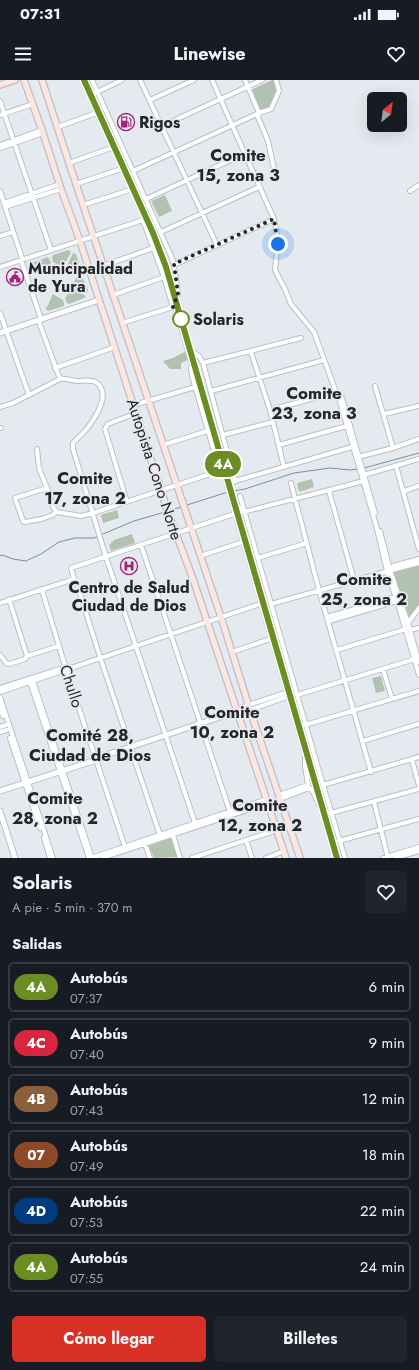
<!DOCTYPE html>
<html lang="es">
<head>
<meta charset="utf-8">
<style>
  body { margin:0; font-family:Jost,sans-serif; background:#20242c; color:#f1f3f6; height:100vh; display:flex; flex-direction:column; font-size:15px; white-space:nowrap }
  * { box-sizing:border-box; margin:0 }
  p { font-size:13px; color:#9ea1a6 }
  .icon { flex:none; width:22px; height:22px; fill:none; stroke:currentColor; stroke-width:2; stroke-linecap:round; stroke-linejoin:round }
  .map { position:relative; height:778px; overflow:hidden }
  .sheet { display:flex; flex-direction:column; background:#171b24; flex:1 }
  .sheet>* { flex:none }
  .badge { padding:0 8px; border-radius:13px; font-size:14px; line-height:26px }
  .needle { width:26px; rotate:29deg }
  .fabs { position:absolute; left:367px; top:12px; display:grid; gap:8px }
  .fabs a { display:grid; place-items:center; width:40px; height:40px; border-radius:6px; background:#171b24; box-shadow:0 4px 16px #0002; font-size:20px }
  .you { position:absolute; width:20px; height:20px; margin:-10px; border:3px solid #fff; border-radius:50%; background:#1a73e8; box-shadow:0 0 0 6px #1a73e833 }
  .map>.badge { position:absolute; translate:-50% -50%; box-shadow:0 0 0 2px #fff }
  h2 { padding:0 12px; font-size:15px; line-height:36px }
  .round { display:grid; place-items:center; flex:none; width:42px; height:42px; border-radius:6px; background:#20242c }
  .summary { display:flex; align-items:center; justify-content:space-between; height:68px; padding:0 12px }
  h1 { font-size:19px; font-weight:700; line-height:30px }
  .primary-button { display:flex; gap:8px; margin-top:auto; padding:8px 12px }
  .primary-button a { flex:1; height:46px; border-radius:6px; background:#d93025; color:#fff; font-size:16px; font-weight:700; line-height:46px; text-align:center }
  .primary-button a+a { background:#20242c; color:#f1f3f6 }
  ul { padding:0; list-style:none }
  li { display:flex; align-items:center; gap:12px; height:50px; margin:0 8px 6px; padding:0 4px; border:2px solid #363941; border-radius:6px }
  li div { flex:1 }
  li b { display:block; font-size:15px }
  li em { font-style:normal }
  li .badge { min-width:44px; font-weight:700; text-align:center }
  .status { display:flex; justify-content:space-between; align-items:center; height:28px; padding:0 20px; background:#171b24; direction:ltr }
  .status svg { height:11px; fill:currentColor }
  header { display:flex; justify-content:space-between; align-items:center; height:52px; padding:0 12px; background:#171b24; font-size:18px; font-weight:700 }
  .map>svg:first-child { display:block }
  .green { fill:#b2c2b1 }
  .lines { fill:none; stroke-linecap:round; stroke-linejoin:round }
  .stream { stroke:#7293a2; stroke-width:1 }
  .minor-casing { stroke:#babfc5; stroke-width:6 }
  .tertiary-casing { stroke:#babfc5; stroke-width:7 }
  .secondary-casing { stroke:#babfc5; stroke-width:8 }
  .trunk-casing { stroke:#c6c7c7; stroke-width:9 }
  .minor { stroke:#fff; stroke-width:4 }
  .tertiary { stroke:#fff; stroke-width:5 }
  .secondary { stroke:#fce6e0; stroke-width:5.5 }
  .trunk { stroke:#f7beae; stroke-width:7 }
  .line-casing { stroke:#fff; stroke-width:9 }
  .line { stroke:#6b8e23; stroke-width:6 }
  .walk { stroke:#252629; stroke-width:4; stroke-dasharray:0 7.2 }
  .stop-dot { fill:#fff; stroke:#6b8e23; stroke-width:2 }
  .labels { text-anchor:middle; stroke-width:3.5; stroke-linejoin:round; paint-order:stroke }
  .poi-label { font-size:16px; font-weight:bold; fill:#252629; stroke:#e5eaf0; text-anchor:start }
  .stop-label { font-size:16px; font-weight:bold; fill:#252629; stroke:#e5eaf0; text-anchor:start }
  .street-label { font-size:16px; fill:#252629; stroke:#e5eaf0 }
  .neighbourhood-label { font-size:17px; font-weight:bold; fill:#252629; stroke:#e5eaf0 }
</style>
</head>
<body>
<div class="status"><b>07:31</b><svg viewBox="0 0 49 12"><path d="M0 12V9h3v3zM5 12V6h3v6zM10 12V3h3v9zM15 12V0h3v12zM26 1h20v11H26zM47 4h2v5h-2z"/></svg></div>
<header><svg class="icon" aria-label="menu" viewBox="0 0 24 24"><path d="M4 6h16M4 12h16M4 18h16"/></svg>Linewise<svg class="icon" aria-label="heart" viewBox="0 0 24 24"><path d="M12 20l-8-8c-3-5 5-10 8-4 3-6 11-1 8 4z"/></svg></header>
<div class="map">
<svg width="419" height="778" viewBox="0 0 419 778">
  <rect width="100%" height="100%" fill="#e5eaf0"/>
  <!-- green -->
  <path class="green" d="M272 0H274L277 10 270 28 260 32 251 10Z
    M165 115 172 131 159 137 151 121Z
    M68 170 71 172 63 187 53 182 52 177 53 175Z
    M73 173 76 174 81 190 76 194 66 188Z
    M48 177 51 182 45 193 31 185 32 183Z
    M81 194 88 210 87 213 72 206 77 196Z
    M71 208 86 216 84 218 69 224 67 223 65 219Z
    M53 214 63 220 64 224V226L48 231 45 228 47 227Z
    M188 270 190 279 181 283V289H170L163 281 173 278Z
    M312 399 314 407 299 412 297 403Z
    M117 430 119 438 103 443 101 435Z
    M132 454 135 463 111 471 109 465 114 460Z
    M419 485V525L414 532 409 537 392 492Z
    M381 596 385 611 376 613 372 598Z
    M171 758 177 777 154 778 149 766Z"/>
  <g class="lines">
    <!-- stream -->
    <path class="stream" d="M364 388 419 373
      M233 411 245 409 294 393 330 388 350 390 358 389
      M187 425 228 412
      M170 430 182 427
      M103 454 134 441 165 432
      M0 476 2 475 13 479 26 481 41 474 59 462 75 458H93L97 457"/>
    <!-- minor casing -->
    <g class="minor-casing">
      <path id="minor" d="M92 0 171 176 174 185 178 214 173 227
        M140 0 217 165
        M212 0 274 139 278 159 275 190 285 209 291 224 314 252 336 312 338 315 376 445 388 495 397 521 419 595
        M245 0 259 33 258 37 268 61 275 93
        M91 15 122 0
        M150 20 194 0
        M0 21 51 170
        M0 35 33 24
        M162 46 262 0
        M58 47 99 32
        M0 65 42 50
        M0 68 43 53
        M69 83 114 67
        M133 91 259 33 271 29 279 11 276 0
        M76 104 124 88
        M0 111 22 178 21 180 41 239 39 242 60 299
        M410 111 419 105
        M146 119 244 74
        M4 123 60 104
        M83 125 133 109
        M5 127 61 109
        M143 140 164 197 173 227
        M161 152 259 107
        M0 156 13 152
        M174 185 274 139
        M103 186 153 168
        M0 187 143 140 146 137
        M113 215 164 197
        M0 233 29 315
        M122 243 173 227
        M190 270 199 276 203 283 235 401
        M251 272 270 330 284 387
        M203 283 301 258
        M193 284 191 288 192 296 220 392
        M55 288 115 267
        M375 306 393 368
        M211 311 324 280
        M342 318 375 433
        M134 325 195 307
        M0 327 13 323 60 299C66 298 72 301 78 301 82 301 87 300 91 301 95 301 99 304 101 308 108 320 92 343 84 352 81 356 76 359 73 363V369L106 477 196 746
        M270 330 337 312
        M384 334 419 326
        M0 348H1
        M223 355 273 342
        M163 365 207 351
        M279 365 350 345
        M37 369 39 388 47 408 54 429 57 432 81 436 93 433 219 391
        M358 377 393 368 419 359
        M396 386 419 469
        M364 395 419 379
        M291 403 319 510 371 692
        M229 405 235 401 352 367
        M47 408 15 418 23 441 25 442C36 440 48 439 57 432
        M329 411 354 500
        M404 411 419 406
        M240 416 323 705 345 778
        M127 422 105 349 108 344 136 333
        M235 424 244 432C284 421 324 412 363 401
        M380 451 390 490 408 543 419 582
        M141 465 231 735
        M200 476 246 461
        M258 478 307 463
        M390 490 393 486 419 479
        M78 507 100 577 161 758
        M42 510 66 589 126 770
        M9 519 27 576
        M0 523 74 499 71 488 237 433
        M271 524 392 490 419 483
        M327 537 396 517
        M329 541 397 521
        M408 543 419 528
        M410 550 419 548
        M337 570 406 549
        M232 572 273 558
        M0 575 7 584H9L25 579 27 576 59 566
        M383 589 392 619
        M32 598 92 778
        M30 602 89 778
        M0 608 60 589H65
        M0 612 263 523
        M297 615 415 579
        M0 617 53 778
        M0 627 3 636
        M238 631 250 630 289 616
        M238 631 248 625 288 612
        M305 645 419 611
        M0 647 6 645
        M0 652 7 650
        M10 658 40 748
        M363 661 419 644
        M412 680 419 705
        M323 705 419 677
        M279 715 308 705 305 686V677
        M280 719 309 708C316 712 315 721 321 727
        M374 722 388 778
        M329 733H331L419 709
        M173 755 180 778
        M44 758 50 778
        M246 760 252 778
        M339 761 419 739
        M145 764 150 778
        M91 778 267 719
        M102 778 268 723
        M192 778 277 750
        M266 778 284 771
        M383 778 419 767
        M395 778 419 771"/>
    </g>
    <!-- tertiary casing -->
    <g class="tertiary-casing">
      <path id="tertiary" d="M0 253 99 220
        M0 711 96 680 100 677 238 631
        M0 731 15 778"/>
    </g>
    <!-- secondary casing -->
    <g class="secondary-casing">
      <path id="secondary" d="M24 0 43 53 61 109 80 161 169 435 193 499 286 778
        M42 0 69 83 221 537 250 630 300 778
        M0 5 15 0"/>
    </g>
    <!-- trunk casing -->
    <g class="trunk-casing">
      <path id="trunk" d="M84 0 153 153 163 179 337 778"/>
    </g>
    <!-- minor -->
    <use href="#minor" class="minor"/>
    <!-- tertiary -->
    <use href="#tertiary" class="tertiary"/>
    <!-- secondary -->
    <use href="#secondary" class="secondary"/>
    <!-- trunk -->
    <use href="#trunk" class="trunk"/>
  </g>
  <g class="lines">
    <!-- line casing -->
    <g class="line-casing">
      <path id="line" d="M84 0 153 153 166 187 337 778"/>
    </g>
    <!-- line -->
    <use href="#line" class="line"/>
    <!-- walk -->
    <path class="walk" d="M181 239 173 227 178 214 174 184 274 139 278 164"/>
  </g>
  <!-- icons -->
  <defs>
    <g id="fuel-ring" transform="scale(0.9)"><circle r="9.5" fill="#e5eaf0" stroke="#a12276" stroke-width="1.5"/><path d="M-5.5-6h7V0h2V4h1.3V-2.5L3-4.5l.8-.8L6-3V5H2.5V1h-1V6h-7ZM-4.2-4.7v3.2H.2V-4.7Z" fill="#a12276"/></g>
    <g id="civic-ring" transform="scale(0.9)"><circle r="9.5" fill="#e5eaf0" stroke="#a12276" stroke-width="1.5"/><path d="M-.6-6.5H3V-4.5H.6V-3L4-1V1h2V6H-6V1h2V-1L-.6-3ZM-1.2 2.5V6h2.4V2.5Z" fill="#a12276"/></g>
    <g id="hospital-ring" transform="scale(0.9)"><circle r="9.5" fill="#e5eaf0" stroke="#a12276" stroke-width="1.5"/><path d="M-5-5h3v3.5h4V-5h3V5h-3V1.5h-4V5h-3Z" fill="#a12276"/></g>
  </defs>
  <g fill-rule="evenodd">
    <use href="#fuel-ring" x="126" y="42"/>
    <use href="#civic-ring" x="15" y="197"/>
    <use href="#hospital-ring" x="129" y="486"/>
  </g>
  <!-- markers -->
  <circle class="stop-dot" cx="181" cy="239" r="8"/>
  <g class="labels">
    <!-- poi labels -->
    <g class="poi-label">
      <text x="139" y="48">Rigos</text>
      <text x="28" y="194">Municipalidad<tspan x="28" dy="18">de Yura</tspan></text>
      <text x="129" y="513" text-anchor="middle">Centro de Salud<tspan x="129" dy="18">Ciudad de Dios</tspan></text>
    </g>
    <!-- stop labels -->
    <g class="stop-label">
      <text x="193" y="245">Solaris</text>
    </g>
    <!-- street labels -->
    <g class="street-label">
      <text transform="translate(155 389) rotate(72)" y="6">Autopista Cono Norte</text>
      <text transform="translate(72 606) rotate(72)" y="6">Chullo</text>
    </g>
    <!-- neighbourhood labels -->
    <g class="neighbourhood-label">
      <text x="238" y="81">Comite<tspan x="238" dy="20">15, zona 3</tspan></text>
      <text x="314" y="319">Comite<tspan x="314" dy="20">23, zona 3</tspan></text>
      <text x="85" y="404">Comite<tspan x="85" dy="20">17, zona 2</tspan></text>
      <text x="364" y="505">Comite<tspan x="364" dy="20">25, zona 2</tspan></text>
      <text x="232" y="638">Comite<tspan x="232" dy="20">10, zona 2</tspan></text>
      <text x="90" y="661">Comité 28,<tspan x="90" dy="20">Ciudad de Dios</tspan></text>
      <text x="55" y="724">Comite<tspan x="55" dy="20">28, zona 2</tspan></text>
      <text x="260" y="731">Comite<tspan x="260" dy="20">12, zona 2</tspan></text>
    </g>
  </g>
</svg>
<div class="fabs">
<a><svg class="needle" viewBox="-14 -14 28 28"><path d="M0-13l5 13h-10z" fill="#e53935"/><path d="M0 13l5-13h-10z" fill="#9ea1a6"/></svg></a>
</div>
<div class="you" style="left:278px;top:164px"></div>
<b class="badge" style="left:223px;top:384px;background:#6b8e23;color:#fff">4A</b>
</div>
<section class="sheet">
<div class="summary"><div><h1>Solaris</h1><p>A pie · 5 min · 370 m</p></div><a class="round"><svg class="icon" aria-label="heart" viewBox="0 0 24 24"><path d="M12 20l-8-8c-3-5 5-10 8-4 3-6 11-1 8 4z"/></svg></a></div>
<h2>Salidas</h2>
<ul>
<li><span class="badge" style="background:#6b8e23;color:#fff">4A</span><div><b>Autobús</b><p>07:37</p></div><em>6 min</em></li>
<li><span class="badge" style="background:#d7263d;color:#fff">4C</span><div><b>Autobús</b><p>07:40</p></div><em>9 min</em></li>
<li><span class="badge" style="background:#8b5e3c;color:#fff">4B</span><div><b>Autobús</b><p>07:43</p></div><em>12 min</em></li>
<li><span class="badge" style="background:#8d4925;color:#fff">07</span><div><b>Autobús</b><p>07:49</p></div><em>18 min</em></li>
<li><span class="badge" style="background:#003b80;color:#fff">4D</span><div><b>Autobús</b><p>07:53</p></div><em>22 min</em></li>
<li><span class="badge" style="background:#6b8e23;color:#fff">4A</span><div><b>Autobús</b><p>07:55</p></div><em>24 min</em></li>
</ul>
<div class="primary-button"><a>Cómo llegar</a><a>Billetes</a></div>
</section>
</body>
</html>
